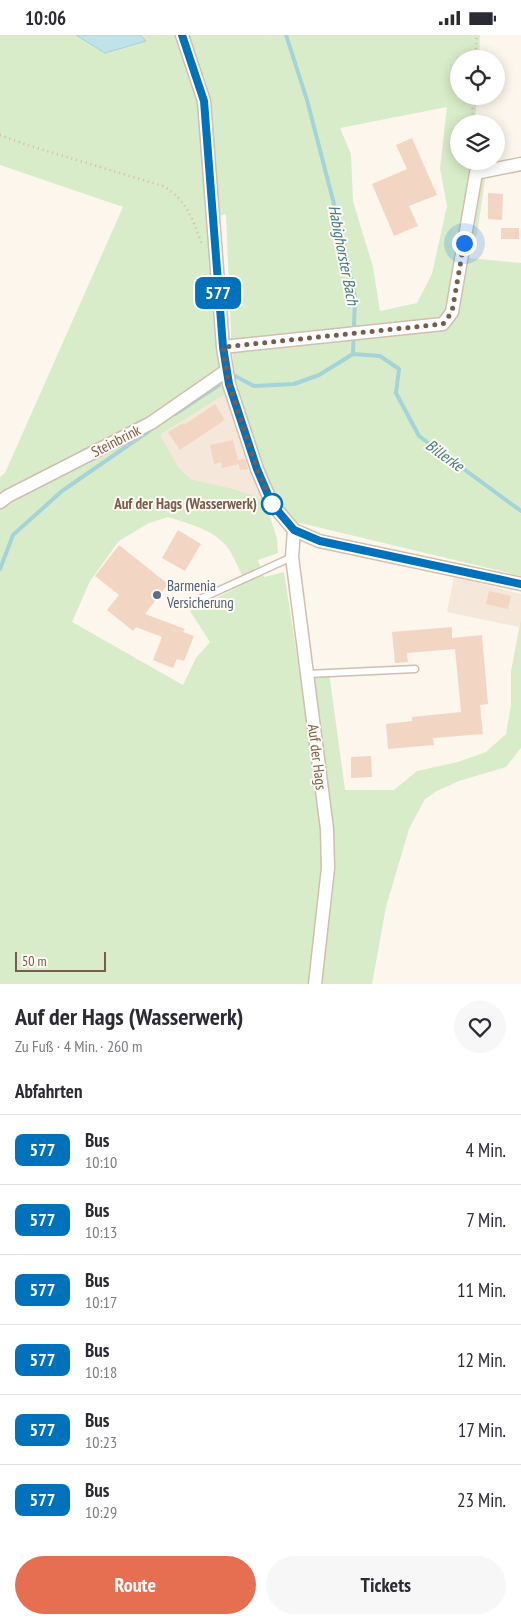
<!DOCTYPE html>
<html lang="de">
<head>
<meta charset="utf-8">
<style>
  body { margin:0; font-family:"PT Sans Narrow",sans-serif; background:#f7f7f7; color:#2b2b33; height:100vh; display:flex; flex-direction:column; font-size:19px; white-space:nowrap }
  * { box-sizing:border-box; margin:0 }
  p { font-size:16px; color:#7c7c81 }
  .icon { flex:none; width:28px; height:28px; fill:none; stroke:currentColor; stroke-width:2; stroke-linecap:round; stroke-linejoin:round }
  .map { position:relative; height:949px; overflow:hidden }
  .sheet { display:flex; flex-direction:column; background:#fff; flex:1 }
  .sheet>* { flex:none }
  .badge { padding:0 10px; border-radius:8px; font-size:18px; line-height:32px }
  .tools { position:absolute; left:450px; top:15px; display:grid; gap:10px }
  .tools a { display:grid; place-items:center; width:55px; height:55px; border-radius:50%; background:#fff; box-shadow:0 2px 12px #0003; font-size:25px }
  .scale { position:absolute; left:15px; bottom:12px; width:91px; box-sizing:border-box; padding-left:5px; border:2px solid #7a5c4d; border-top:0; font-size:14px; line-height:18px; white-space:nowrap; color:#7a5c4d; -webkit-text-stroke:4px #fffaf3; paint-order:stroke }
  .you { position:absolute; width:25px; height:25px; margin:-12px; border:4px solid #fff; border-radius:50%; background:#1a73e8; box-shadow:0 0 0 8px #1a73e833 }
  .map>.badge { position:absolute; translate:-50% -50%; box-shadow:0 0 0 2px #fff }
  h2 { padding:0 15px; font-size:19px; line-height:45px }
  .round { display:grid; place-items:center; flex:none; width:52px; height:52px; border-radius:26px; background:#f7f7f7 }
  .summary { display:flex; align-items:center; justify-content:space-between; height:85px; padding:0 15px }
  h1 { font-size:24px; font-weight:800; line-height:38px }
  .cta { display:flex; gap:10px; margin-top:auto; padding:10px 15px }
  .cta a { flex:1; height:58px; border-radius:30px; background:#e76f51; color:#fff; font-size:20px; font-weight:800; line-height:58px; text-align:center }
  .cta a+a { background:#f7f7f7; color:#2b2b33 }
  ul { padding:0; list-style:none }
  li { display:flex; align-items:center; gap:15px; height:70px; padding:0 15px; border-top:1px solid #e1e1e2 }
  li div { flex:1 }
  li b { display:block; font-size:19px }
  li em { font-style:normal }
  li .badge { min-width:55px; font-weight:700; text-align:center }
  .status { display:flex; justify-content:space-between; align-items:center; height:35px; padding:0 25px; background:#fff; direction:ltr }
  .status svg { height:14px; fill:currentColor }
  .map>svg:first-child { display:block }
  .residential { fill:#f5e8da }
  .green { fill:#d8ecc9; fill-rule:evenodd }
  .water { fill:#bfe3e8; stroke:#a5d3da }
  .lines { fill:none; stroke-linecap:round; stroke-linejoin:round }
  .stream { stroke:#a5d3da; stroke-width:4 }
  .building { fill:#f3d5c3 }
  .service-casing { stroke:#d1beb0; stroke-width:9 }
  .minor-casing { stroke:#d1beb0; stroke-width:15 }
  .path { stroke:#d9b8a5; stroke-width:2.5; stroke-dasharray:1 4; stroke-linecap:butt }
  .service { stroke:#fff; stroke-width:6 }
  .minor { stroke:#fff; stroke-width:12 }
  .line-casing { stroke:#fff; stroke-width:11 }
  .line { stroke:#0072bc; stroke-width:8 }
  .walk { stroke:#7a5c4d; stroke-width:5; stroke-dasharray:0 9 }
  .stop-dot { fill:#fff; stroke:#0072bc; stroke-width:2.5 }
  .service-dot { fill:#5c6f8a; stroke:#fffaf3; stroke-width:2 }
  .labels { text-anchor:middle; stroke-width:4; stroke-linejoin:round; paint-order:stroke }
  .street-label { font-size:15px; fill:#7a5c4d; stroke:#fffaf3 }
  .stop-label { font-size:15px; font-weight:bold; fill:#7a5c4d; stroke:#fffaf3; text-anchor:end }
  .service-label { font-size:15px; fill:#4e5e75; stroke:#fffaf3; text-anchor:start }
  .water-label { font-size:16px; font-style:italic; fill:#437c86; stroke:#fffaf3 }
</style>
</head>
<body>
<div class="status"><b>10:06</b><svg viewBox="0 0 49 12"><path d="M0 12V9h3v3zM5 12V6h3v6zM10 12V3h3v9zM15 12V0h3v12zM26 1h20v11H26zM47 4h2v5h-2z"/></svg></div>
<div class="map">
<svg width="521" height="949" viewBox="0 0 521 949">
  <rect width="100%" height="100%" fill="#fdf6ec"/>
  <!-- residential -->
  <path class="residential" d="M227 358 264 464 234 454 191 444 180 434 160 400Z
    M454 542 521 559V583L519 592 447 577Z"/>
  <!-- green -->
  <path class="green" d="M0 0H480L479 24H459V61H477L475 89H459V126H475L478 138 485 145 477 199 469 223 521 228V541L296 487 275 463 264 436 235 348 231 300 226 179 208 184C211 240 210 304 227 358L160 400 180 434 191 444 234 454 264 464 277 503 278 518 258 525 264 542 284 537 300 640 329 637 345 755H394L417 736 458 727 486 717 506 699 511 670V636L521 583V713L506 732 459 746 437 756 425 764 409 794 386 872 372 949H321L331 794 320 787 323 830 310 949H0V442L5 438 123 172 0 130ZM447 72 440 133 447 171 432 239 417 268 380 276 373 232 353 166 351 119 340 93ZM168 482C189 489 217 495 230 516 236 526 240 537 246 548L190 576 210 607 196 623 183 650 72 587 90 546 119 506 149 488Z"/>
  <!-- water -->
  <path class="water" d="M76 0H140L146 6 105 18Z"/>
  <g class="lines">
    <!-- stream -->
    <path class="stream" d="M353 319 380 321 399 334 396 358 419 401 521 476
      M235 341 254 351 294 349 319 340 353 319 355 263 341 196 307 65 286 0
      M175 379 219 350
      M0 534 13 500 62 456 149 396"/>
  </g>
  <!-- building -->
  <path class="building" d="M412 103 437 160 409 171 418 191 394 201 372 149 407 134 396 110Z
    M488 158 503 159 502 185 488 184Z
    M501 193H519V204H501Z
    M215 369 225 385 180 415 168 397 183 388 184 390Z
    M233 405 239 429 222 433 221 427 214 429 210 410Z
    M245 424 248 434 240 435 238 425Z
    M178 495 201 509 185 536 162 523Z
    M119 510 168 549 145 579 185 594 183 597 194 601 184 626 177 624 173 633 153 625 162 602 136 592 133 596 107 575 119 560 95 541Z
    M489 556 511 561 508 574 486 569Z
    M452 592V603L482 600 488 669 480 670 483 699 433 703 434 710 388 714 386 689 412 686V682L461 677 455 614 407 618 408 627 395 628 392 597Z
    M371 721 372 742 351 743V722Z"/>
  <g class="lines">
    <!-- service casing -->
    <g class="service-casing">
      <path id="service" d="M200 564 292 522
        M307 639 415 634"/>
    </g>
    <!-- minor casing -->
    <g class="minor-casing">
      <path id="minor" d="M182 0 204 66 223 312 229 349 257 434 272 469 294 495 319 506 521 549
        M223 312 443 289 452 277 476 138 521 129
        M0 467 8 461 151 388 226 336
        M294 495 292 522 327 794 328 833 315 949"/>
    </g>
    <!-- path -->
    <path class="path" d="M475 24 477 0
      M472 89 473 61
      M0 100 27 110 163 151C188 166 192 184 202 209"/>
    <!-- service -->
    <use href="#service" class="service"/>
    <!-- minor -->
    <use href="#minor" class="minor"/>
  </g>
  <g class="lines">
    <!-- line casing -->
    <g class="line-casing">
      <path id="line" d="M182 0 204 66 223 312 229 349 257 434 272 469 294 495 320 506 521 549"/>
    </g>
    <!-- line -->
    <use href="#line" class="line"/>
    <!-- walk -->
    <path class="walk" d="M272 469 257 434 229 349 223 312 443 289 452 277 464 208"/>
  </g>
  <!-- markers -->
  <circle class="stop-dot" cx="272" cy="469" r="10"/>
  <circle class="service-dot" cx="157" cy="560" r="5"/>
  <g class="labels">
    <!-- street labels -->
    <g class="street-label">
      <text transform="translate(116 406) rotate(-27)" y="5">Steinbrink</text>
      <text transform="translate(317 722) rotate(83)" y="5">Auf der Hags</text>
    </g>
    <!-- stop labels -->
    <g class="stop-label">
      <text x="257" y="474">Auf der Hags (Wasserwerk)</text>
    </g>
    <!-- service labels -->
    <g class="service-label">
      <text x="167" y="556">Barmenia<tspan x="167" dy="17">Versicherung</tspan></text>
    </g>
    <!-- water labels -->
    <g class="water-label">
      <text transform="translate(344 220) rotate(79)" y="6">Habighorster Bach</text>
      <text transform="translate(445 420) rotate(36)" y="6">Billerke</text>
    </g>
  </g>
</svg>
<div class="tools">
<a><svg class="icon" aria-label="locate" viewBox="0 0 24 24"><circle cx="12" cy="12" r="6"/><path d="M12 2v4M12 18v4M2 12h4M18 12h4"/></svg></a>
<a><svg class="icon" aria-label="layers" viewBox="0 0 24 24"><path d="M12 4l9 5-9 5-9-5zM3 14l9 5 9-5"/></svg></a>
</div>
<div class="scale">50 m</div>
<div class="you" style="left:464px;top:208px"></div>
<b class="badge" style="left:218px;top:258px;background:#0072bc;color:#fff">577</b>
</div>
<section class="sheet">
<div class="summary"><div><h1>Auf der Hags (Wasserwerk)</h1><p>Zu Fuß · 4 Min. · 260 m</p></div><a class="round"><svg class="icon" aria-label="heart" viewBox="0 0 24 24"><path d="M12 20l-8-8c-3-5 5-10 8-4 3-6 11-1 8 4z"/></svg></a></div>
<h2>Abfahrten</h2>
<ul>
<li><span class="badge" style="background:#0072bc;color:#fff">577</span><div><b>Bus</b><p>10:10</p></div><em>4 Min.</em></li>
<li><span class="badge" style="background:#0072bc;color:#fff">577</span><div><b>Bus</b><p>10:13</p></div><em>7 Min.</em></li>
<li><span class="badge" style="background:#0072bc;color:#fff">577</span><div><b>Bus</b><p>10:17</p></div><em>11 Min.</em></li>
<li><span class="badge" style="background:#0072bc;color:#fff">577</span><div><b>Bus</b><p>10:18</p></div><em>12 Min.</em></li>
<li><span class="badge" style="background:#0072bc;color:#fff">577</span><div><b>Bus</b><p>10:23</p></div><em>17 Min.</em></li>
<li><span class="badge" style="background:#0072bc;color:#fff">577</span><div><b>Bus</b><p>10:29</p></div><em>23 Min.</em></li>
</ul>
<div class="cta"><a>Route</a><a>Tickets</a></div>
</section>
</body>
</html>
